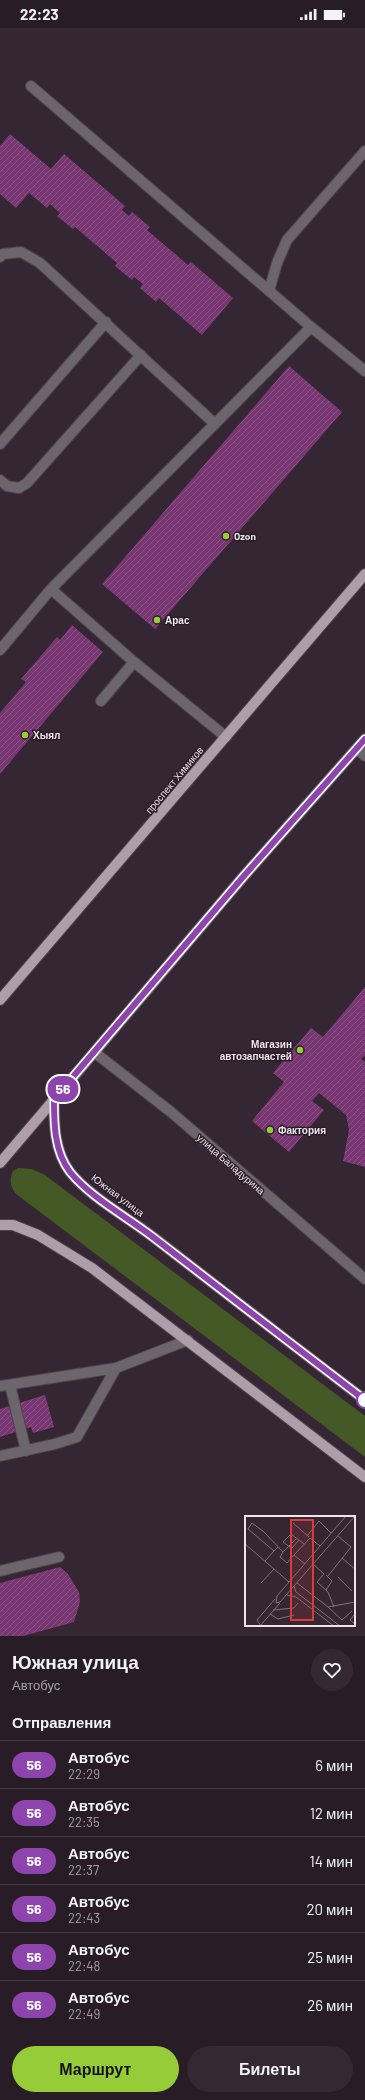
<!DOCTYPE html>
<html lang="ru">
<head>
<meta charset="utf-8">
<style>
  body { margin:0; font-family:Barlow,sans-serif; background:#342932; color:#f1f3f6; height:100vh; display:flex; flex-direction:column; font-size:15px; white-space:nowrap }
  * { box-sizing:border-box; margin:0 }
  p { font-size:13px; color:#a5a1a7 }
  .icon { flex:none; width:22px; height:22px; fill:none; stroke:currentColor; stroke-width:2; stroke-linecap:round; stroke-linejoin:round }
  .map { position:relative; height:1608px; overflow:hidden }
  .details { display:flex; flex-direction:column; background:#281c26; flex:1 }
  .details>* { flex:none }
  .badge { padding:0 8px; border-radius:13px; font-size:14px; line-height:26px }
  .map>.badge { position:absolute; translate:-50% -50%; box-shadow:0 0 0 2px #fff }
  h2 { padding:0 12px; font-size:15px; line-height:36px }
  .round { display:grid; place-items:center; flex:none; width:42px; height:42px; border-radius:21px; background:#342932 }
  .head { display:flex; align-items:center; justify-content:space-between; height:68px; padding:0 12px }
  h1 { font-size:19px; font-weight:800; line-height:30px }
  .button { display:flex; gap:8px; margin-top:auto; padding:8px 12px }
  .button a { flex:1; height:46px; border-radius:24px; background:#97cc39; color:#111; font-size:16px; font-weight:800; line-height:46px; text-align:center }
  .button a+a { background:#342932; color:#f1f3f6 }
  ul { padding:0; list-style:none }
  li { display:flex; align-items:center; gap:12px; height:48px; padding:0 12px; border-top:1px solid #443a43 }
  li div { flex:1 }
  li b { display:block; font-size:15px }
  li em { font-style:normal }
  li .badge { min-width:44px; font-weight:700; text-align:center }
  .status { display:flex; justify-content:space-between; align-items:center; height:28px; padding:0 20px; background:#281c26; direction:ltr }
  .status svg { height:11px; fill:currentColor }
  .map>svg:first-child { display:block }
  .grass { fill:#445926 }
  .building { fill:url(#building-hatch) }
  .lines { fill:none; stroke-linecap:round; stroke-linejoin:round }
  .minor-casing { stroke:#4f414d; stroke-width:12 }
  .major-casing { stroke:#4f414d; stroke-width:12 }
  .minor { stroke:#6d656c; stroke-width:10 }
  .major { stroke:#ae9eab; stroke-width:10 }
  .line-casing { stroke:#fff; stroke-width:9 }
  .line { stroke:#8e44ad; stroke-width:6 }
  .poi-dot { fill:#97cc39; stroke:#2b1d29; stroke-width:1.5 }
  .stop-dot { fill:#fff; stroke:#8e44ad; stroke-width:2 }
  .labels { text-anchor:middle; stroke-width:3; stroke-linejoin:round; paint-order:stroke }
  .poi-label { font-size:10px; font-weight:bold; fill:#ede4ec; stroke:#2b1d29; text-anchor:start }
  .street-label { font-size:10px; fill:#ede4ec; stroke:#2b1d29 }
  .inset-road { fill:none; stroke:#7f727d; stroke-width:1 }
  .view { fill:#d83b3c; fill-opacity:0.15; stroke:#d83b3c; stroke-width:2 }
  .inset-edge { fill:none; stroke:#ede4ec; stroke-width:2 }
</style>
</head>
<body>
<div class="status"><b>22:23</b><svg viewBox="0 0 49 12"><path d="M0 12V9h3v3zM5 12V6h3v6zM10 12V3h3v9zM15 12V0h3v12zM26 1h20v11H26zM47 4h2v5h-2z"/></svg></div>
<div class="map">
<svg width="365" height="1608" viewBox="0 0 365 1608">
  <defs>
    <pattern id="building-hatch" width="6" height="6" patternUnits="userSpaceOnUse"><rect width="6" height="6" fill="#783772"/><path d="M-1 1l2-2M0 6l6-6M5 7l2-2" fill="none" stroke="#8c5486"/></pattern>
  </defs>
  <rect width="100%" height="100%" fill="#352633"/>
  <!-- grass -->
  <path class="grass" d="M18 1140 32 1141 45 1147 365 1388V1429L16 1166C10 1158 9 1152 13 1143Z"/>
  <!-- building -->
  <path class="building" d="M10 106 51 141 64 126 125 178 122 182 129 188 132 184 150 199 147 202 188 237 191 234 233 270 202 307 159 270 156 274 140 260 143 256 134 249 132 252 115 238 117 235 75 199 73 201 57 188 60 185 50 176 47 180 29 165 16 180 0 166V118Z
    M289 338 342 384 155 601 102 556Z
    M72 597 103 624 0 746V685L26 654 21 651 57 609 60 612Z
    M365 959V1027L361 1031 365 1034V1139L343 1133 349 1102 346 1087 319 1065 312 1073 324 1082 289 1124 252 1093 284 1054 273 1045 311 1000 323 1009Z
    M45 1367 54 1399 33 1405 31 1399 0 1409V1381Z
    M60 1539 68 1546 79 1564 80 1574 74 1594 23 1608H0V1555Z"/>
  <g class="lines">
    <!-- minor casing -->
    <g class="minor-casing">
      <path id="minor" d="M31 58 311 299
        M0 229 3 226 21 224 40 235 215 396
        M269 263 277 235 287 212 365 123
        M0 416 106 294
        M0 452 7 458 19 460 27 455 141 327
        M51 561 311 299 365 343
        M0 622 51 561 134 634 226 709
        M101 673 134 634
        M357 721 365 728
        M94 1024 171 1084 365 1251
        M10 1357 26 1423
        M0 1358 116 1340 188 1312
        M0 1428 55 1416 77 1409 116 1340
        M0 1543 59 1529"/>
    </g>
    <!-- major casing -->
    <g class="major-casing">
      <path id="major" d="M0 972 365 546
        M54 1071C54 1095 54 1123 70 1144 90 1169 127 1189 153 1209 224 1264 294 1318 365 1372
        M0 1135 243 849 365 711
        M0 1197H13L38 1207 92 1240 365 1449"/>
    </g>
    <!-- minor -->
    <use href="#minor" class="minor"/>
    <!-- major -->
    <use href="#major" class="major"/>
  </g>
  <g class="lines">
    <!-- line casing -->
    <g class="line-casing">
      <path id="line" d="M365 711 243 849 54 1071C54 1095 54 1123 70 1144 90 1169 127 1189 153 1209 224 1264 294 1318 365 1372"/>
    </g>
    <!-- line -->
    <use href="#line" class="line"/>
  </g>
  <!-- markers -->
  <g class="poi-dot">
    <circle cx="226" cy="508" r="4"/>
    <circle cx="157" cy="592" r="4"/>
    <circle cx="25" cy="707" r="4"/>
    <circle cx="300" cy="1022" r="4"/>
    <circle cx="270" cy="1102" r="4"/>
  </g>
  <circle class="stop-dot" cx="365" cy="1372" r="8"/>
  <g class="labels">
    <!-- poi labels -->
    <g class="poi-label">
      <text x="234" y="512">Ozon</text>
      <text x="165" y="596">Арас</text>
      <text x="33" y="711">Хыял</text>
      <text x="292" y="1020" text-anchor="end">Магазин<tspan x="292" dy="12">автозапчастей</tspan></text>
      <text x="278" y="1106">Фактория</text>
    </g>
    <!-- street labels -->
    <g class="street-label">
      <text transform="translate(174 752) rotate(-50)" y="4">проспект Химиков</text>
      <text transform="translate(231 1136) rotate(41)" y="4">улица Баладурина</text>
      <text transform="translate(118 1167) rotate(37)" y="4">Южная улица</text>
    </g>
  </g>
  <!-- overview -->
  <g transform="translate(245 1488)">
    <rect width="110" height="110" fill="#352633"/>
    <path class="inset-road" d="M101 0 32 80 31 87 35 86 110 0M48 7 64 21M62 20 74 5 86 17M0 28 44 66M33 31 29 35 3 13 7 7 19 16 38 36 35 41 42 47 49 39 60 48M45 31 38 26 46 18 59 28M45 31 47 32 54 24M38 36 52 22M49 39 65 22 75 30M97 42 110 53M20 45 29 35M68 48 79 58 72 66 83 76 89 91M81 59 87 65 81 74M83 60 106 31 93 20M93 61 107 75M16 67 29 53M52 67 83 91 110 86M49 70 51 76 95 110M42 79 51 81 89 110M83 91 97 104 107 95M28 94 49 92 53 87M25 98 33 103 49 99M110 98 105 104 110 108M15 110 35 87M16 110 12 104 30 83"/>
    <path class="view" d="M46 4H68V104H46Z"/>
    <rect width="110" height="110" class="inset-edge"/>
  </g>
</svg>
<b class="badge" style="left:63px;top:1061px;background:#8e44ad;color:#fff">56</b>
</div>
<section class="details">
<div class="head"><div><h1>Южная улица</h1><p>Автобус</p></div><a class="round"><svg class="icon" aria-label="heart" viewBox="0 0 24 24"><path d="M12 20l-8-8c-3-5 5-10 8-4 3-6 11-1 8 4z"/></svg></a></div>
<h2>Отправления</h2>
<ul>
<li><span class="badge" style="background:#8e44ad;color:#fff">56</span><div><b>Автобус</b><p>22:29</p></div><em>6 мин</em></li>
<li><span class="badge" style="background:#8e44ad;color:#fff">56</span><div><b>Автобус</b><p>22:35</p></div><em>12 мин</em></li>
<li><span class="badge" style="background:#8e44ad;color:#fff">56</span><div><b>Автобус</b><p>22:37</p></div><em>14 мин</em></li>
<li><span class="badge" style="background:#8e44ad;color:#fff">56</span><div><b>Автобус</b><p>22:43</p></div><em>20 мин</em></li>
<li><span class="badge" style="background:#8e44ad;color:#fff">56</span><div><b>Автобус</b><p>22:48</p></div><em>25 мин</em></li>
<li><span class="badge" style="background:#8e44ad;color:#fff">56</span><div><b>Автобус</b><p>22:49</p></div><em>26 мин</em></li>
</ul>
<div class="button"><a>Маршрут</a><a>Билеты</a></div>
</section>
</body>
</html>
